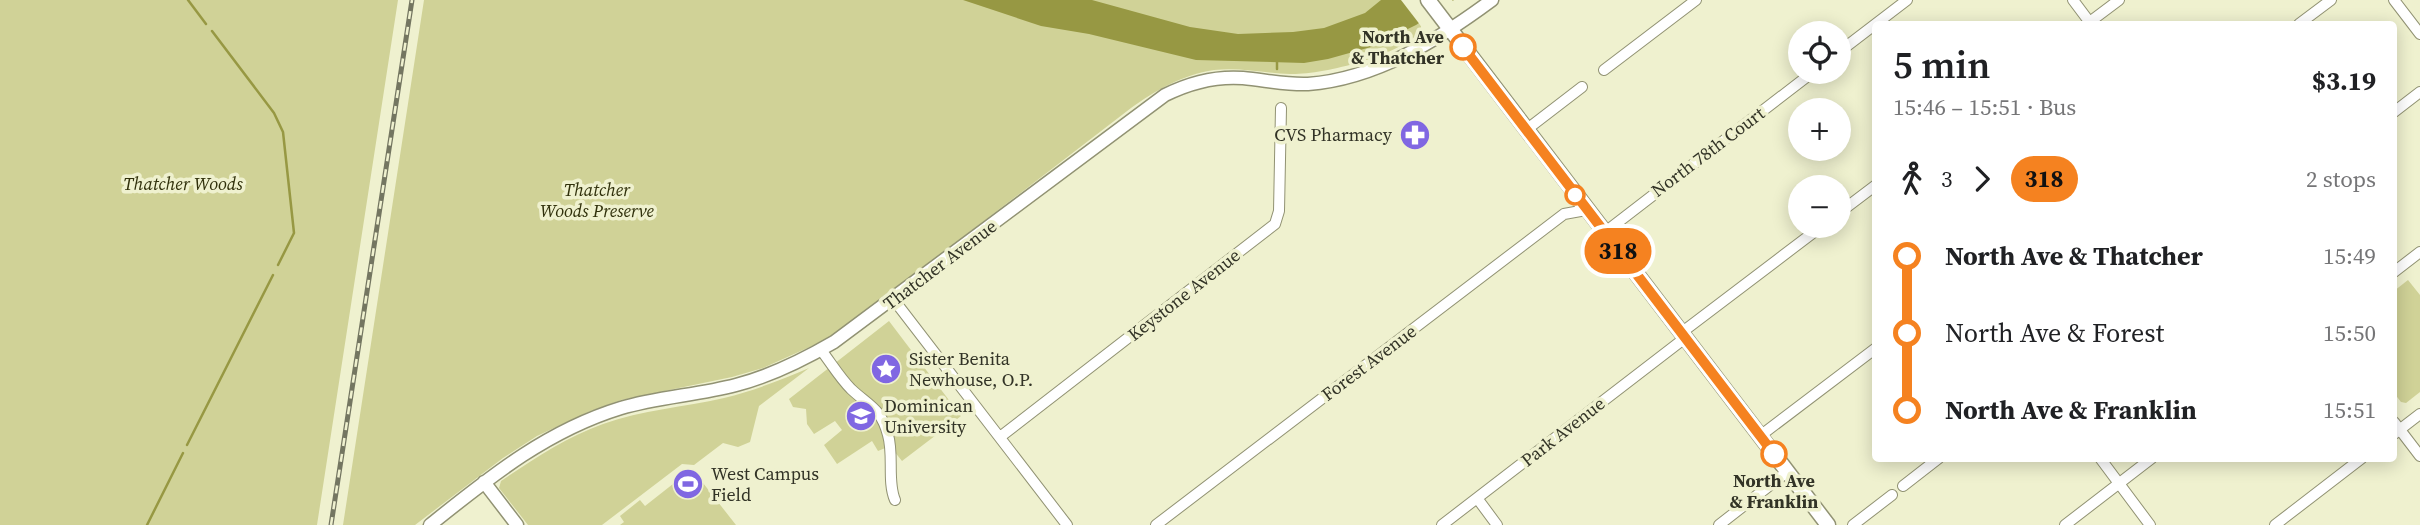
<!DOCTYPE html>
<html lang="en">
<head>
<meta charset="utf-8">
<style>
  body { margin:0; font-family:"Source Serif 4",serif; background:#f2f2f2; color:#202124; height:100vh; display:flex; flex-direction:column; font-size:26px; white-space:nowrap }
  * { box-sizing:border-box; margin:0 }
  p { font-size:23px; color:#757577 }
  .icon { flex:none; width:38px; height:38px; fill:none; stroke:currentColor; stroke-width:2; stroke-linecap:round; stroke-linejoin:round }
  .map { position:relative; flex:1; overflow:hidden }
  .side { position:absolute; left:1872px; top:21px; width:525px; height:441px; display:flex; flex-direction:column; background:#fff; border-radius:7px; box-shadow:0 4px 18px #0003 }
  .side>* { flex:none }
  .badge { padding:0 14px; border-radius:23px; font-size:24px; line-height:46px }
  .fabs { position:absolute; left:1788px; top:21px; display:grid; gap:14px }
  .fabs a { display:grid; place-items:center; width:63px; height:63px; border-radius:50%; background:#fff; box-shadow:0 4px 18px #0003; font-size:35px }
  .map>.badge { position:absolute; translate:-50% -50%; box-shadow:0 0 0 4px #fff }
  .legs { display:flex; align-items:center; gap:10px; height:77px; padding:0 21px; font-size:23px }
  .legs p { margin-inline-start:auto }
  .overview { display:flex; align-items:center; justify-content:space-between; height:119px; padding:0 21px }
  h1 { font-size:38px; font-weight:600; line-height:52px }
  ul { padding:0 21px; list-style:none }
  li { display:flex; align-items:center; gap:24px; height:77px; font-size:26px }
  li i { display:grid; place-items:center; width:10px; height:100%; margin:0 9px; background:currentColor }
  li i::after { content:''; width:18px; height:18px; margin:-9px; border:5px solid; border-radius:50%; background:#fff }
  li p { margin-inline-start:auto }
  li:first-child i { background:linear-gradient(#0000 50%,currentColor 0) }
  li:last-child i { background:linear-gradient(currentColor 50%,#0000 0) }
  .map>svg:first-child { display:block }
  .green { fill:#d0d297 }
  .water { fill:#979843 }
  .pier { fill:#eff1cf }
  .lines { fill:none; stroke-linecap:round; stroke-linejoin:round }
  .stream { stroke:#979843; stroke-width:2.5 }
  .minor-casing { stroke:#919273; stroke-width:12 }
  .tertiary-casing { stroke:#919273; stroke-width:15 }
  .primary-casing { stroke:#919273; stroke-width:17 }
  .minor { stroke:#fff; stroke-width:10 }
  .tertiary { stroke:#fff; stroke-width:12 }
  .primary { stroke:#fff; stroke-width:14 }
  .rail-casing { stroke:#747661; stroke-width:5 }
  .rail { stroke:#eff1cf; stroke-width:2.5; stroke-dasharray:8; stroke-linecap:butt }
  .line-1-casing { stroke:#fff; stroke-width:16 }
  .line-1 { stroke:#f58220; stroke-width:10 }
  .stop-1-dot { fill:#fff; stroke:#f58220; stroke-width:3.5 }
  .labels { text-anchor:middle; stroke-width:7; stroke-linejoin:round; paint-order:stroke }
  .stop-label { font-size:18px; font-weight:bold; fill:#323326; stroke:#eff1cf; text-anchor:end }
  .poi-label { font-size:18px; fill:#323326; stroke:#eff1cf; text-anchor:start }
  .street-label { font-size:18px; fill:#323326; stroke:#eff1cf }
  .park-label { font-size:18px; font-style:italic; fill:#30300b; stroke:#eff1cf }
</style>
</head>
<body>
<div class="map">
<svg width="2420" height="525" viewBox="0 0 2420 525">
  <rect width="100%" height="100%" fill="#eff1cf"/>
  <!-- green -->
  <path class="green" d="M0 0H398L317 525H0Z
    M424 0H1401L1421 26V31C1399 56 1322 75 1290 74 1264 73 1239 67 1214 70 1182 75 1156 90 1131 108L850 324 823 341 763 368 732 377 621 400 588 412 537 436 503 458 415 525H343Z
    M2408 280 2420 295V392L2406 403 2401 402 2394 393V291Z
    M889 321 961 416 902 461 890 446 878 451 872 441 837 464 824 445 842 430 835 421 814 434 807 424 806 409 793 407 789 399Z
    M809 368 759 406 750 442 738 447 723 443 694 465 682 464 602 525H528L499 488 501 481C534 459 566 437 603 424 642 410 684 407 724 398 753 391 781 380 809 368Z
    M692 469 736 525H620L624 522 620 516 640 500 645 506Z"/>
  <!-- water -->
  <path class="water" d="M963 0H1092L1190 27 1238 34 1293 32 1324 28 1365 13 1381 0H1454L1416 25 1371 47 1328 59 1304 63 1196 60 1089 34 1041 26Z"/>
  <!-- pier -->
  <path class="pier" d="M1401 0H1452L1455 3 1421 26Z"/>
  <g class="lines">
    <!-- stream -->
    <path class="stream" d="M188 0 206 24
      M212 31 274 113 283 132 294 233 278 265
      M1277 69V58
      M187 445 273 275
      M147 525 183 453"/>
    <!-- minor casing -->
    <g class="minor-casing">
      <path id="minor" d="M2073 0 2091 24
        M2394 0 2420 34
        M2087 24 2119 0
        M2299 24 2331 0
        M1839 52 1907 0
        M1604 70 1696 0
        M2394 112 2420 92
        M1526 130 1582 87
        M1839 213 1876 185
        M1604 233 1813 72
        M2394 272 2420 252
        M894 300 1067 525
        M1681 333 1822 226
        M821 350C831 363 840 378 851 389 869 406 881 408 888 435 894 455 887 482 895 500
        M2394 422 2420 456
        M2394 434 2420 414
        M1760 436 1876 348
        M1000 437 1275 224 1279 211 1281 108
        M2100 458 2150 525
        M1903 486 1939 458
        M1477 498 1497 525
        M1156 525 1564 214 1586 210
        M1442 525 1685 338
        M1719 525 1787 472
        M1853 525 1892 495
        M2065 525 2152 458
        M2275 525 2362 458"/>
    </g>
    <!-- tertiary casing -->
    <g class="tertiary-casing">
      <path id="tertiary" d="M484 482 517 525
        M430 525C490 477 546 431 621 408 658 397 698 395 736 385 771 376 803 360 834 342L1165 95C1189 83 1216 76 1243 78 1265 80 1286 85 1308 84 1376 79 1438 40 1492 0"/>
    </g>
    <!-- primary casing -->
    <g class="primary-casing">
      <path id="primary" d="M1428 0 1828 525"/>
    </g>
    <!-- minor -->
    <use href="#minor" class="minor"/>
    <!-- tertiary -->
    <use href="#tertiary" class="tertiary"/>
    <!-- primary -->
    <use href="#primary" class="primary"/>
    <!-- rail casing -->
    <g class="rail-casing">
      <path id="rail" d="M331 525 412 0"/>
    </g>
    <!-- rail -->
    <use href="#rail" class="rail"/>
  </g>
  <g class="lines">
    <!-- line-1 casing -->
    <g class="line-1-casing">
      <path id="line-1" d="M1463 47 1774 454"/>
    </g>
    <!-- line-1 -->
    <use href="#line-1" class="line-1"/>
  </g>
  <!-- icons -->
  <defs>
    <g id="pharmacy-disc" transform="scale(1.575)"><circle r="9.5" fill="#8067e2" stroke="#eff1cf"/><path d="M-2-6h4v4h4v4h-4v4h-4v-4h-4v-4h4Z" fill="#fff"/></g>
    <g id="sight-disc" transform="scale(1.575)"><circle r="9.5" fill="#8067e2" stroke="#eff1cf"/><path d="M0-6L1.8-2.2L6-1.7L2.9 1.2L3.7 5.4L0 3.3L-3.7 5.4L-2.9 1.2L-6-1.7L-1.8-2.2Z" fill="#fff"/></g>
    <g id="university-disc" transform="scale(1.575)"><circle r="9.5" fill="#8067e2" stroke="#eff1cf"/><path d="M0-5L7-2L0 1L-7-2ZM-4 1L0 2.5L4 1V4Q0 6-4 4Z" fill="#fff"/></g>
    <g id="stadium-disc" transform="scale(1.575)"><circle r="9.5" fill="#8067e2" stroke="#eff1cf"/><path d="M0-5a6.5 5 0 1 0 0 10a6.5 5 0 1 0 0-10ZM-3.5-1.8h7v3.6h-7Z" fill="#fff"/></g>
  </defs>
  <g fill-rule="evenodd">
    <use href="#pharmacy-disc" x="1415" y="135"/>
    <use href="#sight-disc" x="886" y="369"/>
    <use href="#university-disc" x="861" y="416"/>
    <use href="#stadium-disc" x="688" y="484"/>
  </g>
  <!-- markers -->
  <g class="stop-1-dot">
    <circle cx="1463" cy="47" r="12"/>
    <circle cx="1575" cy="195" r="9"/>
    <circle cx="1774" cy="454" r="12"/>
  </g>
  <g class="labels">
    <!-- stop labels -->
    <g class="stop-label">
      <text x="1444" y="43">North Ave<tspan x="1444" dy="21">&amp; Thatcher</tspan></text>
      <text x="1774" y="487" text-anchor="middle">North Ave<tspan x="1774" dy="21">&amp; Franklin</tspan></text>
    </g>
    <!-- poi labels -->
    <g class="poi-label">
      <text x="1392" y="141" text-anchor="end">CVS Pharmacy</text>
      <text x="909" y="365">Sister Benita<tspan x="909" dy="21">Newhouse, O.P.</tspan></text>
      <text x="884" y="412">Dominican<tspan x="884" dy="21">University</tspan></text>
      <text x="711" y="480">West Campus<tspan x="711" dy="21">Field</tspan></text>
    </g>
    <!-- street labels -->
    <g class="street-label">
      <text transform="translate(1708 152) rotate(-37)" y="6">North 78th Court</text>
      <text transform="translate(940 265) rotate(-37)" y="6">Thatcher Avenue</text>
      <text transform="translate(1184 295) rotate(-38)" y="6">Keystone Avenue</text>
      <text transform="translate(1369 363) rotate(-37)" y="6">Forest Avenue</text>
      <text transform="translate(1563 432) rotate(-38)" y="6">Park Avenue</text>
    </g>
    <!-- park labels -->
    <g class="park-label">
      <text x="183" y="190">Thatcher Woods</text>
      <text x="597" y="196">Thatcher<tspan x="597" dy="21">Woods Preserve</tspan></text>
    </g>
  </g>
</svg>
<div class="fabs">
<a><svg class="icon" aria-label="locate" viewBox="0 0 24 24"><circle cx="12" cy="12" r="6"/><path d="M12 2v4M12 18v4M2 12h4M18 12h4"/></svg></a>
<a>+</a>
<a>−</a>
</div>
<b class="badge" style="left:1618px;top:251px;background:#f58220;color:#111">318</b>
<section class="side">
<div class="overview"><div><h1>5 min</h1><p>15:46 – 15:51 · Bus</p></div><b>$3.19</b></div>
<div class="legs"><svg class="icon" aria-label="walk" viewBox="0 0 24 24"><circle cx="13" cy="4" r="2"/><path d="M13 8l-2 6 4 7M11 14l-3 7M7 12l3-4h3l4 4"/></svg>3<svg class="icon" aria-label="forward" viewBox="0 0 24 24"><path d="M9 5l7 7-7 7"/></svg><b class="badge" style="background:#f58220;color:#111">318</b><p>2 stops</p></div>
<ul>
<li><i style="color:#f58220"></i><b>North Ave &amp; Thatcher</b><p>15:49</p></li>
<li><i style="color:#f58220"></i><span>North Ave &amp; Forest</span><p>15:50</p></li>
<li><i style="color:#f58220"></i><b>North Ave &amp; Franklin</b><p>15:51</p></li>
</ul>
</section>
</div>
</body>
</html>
